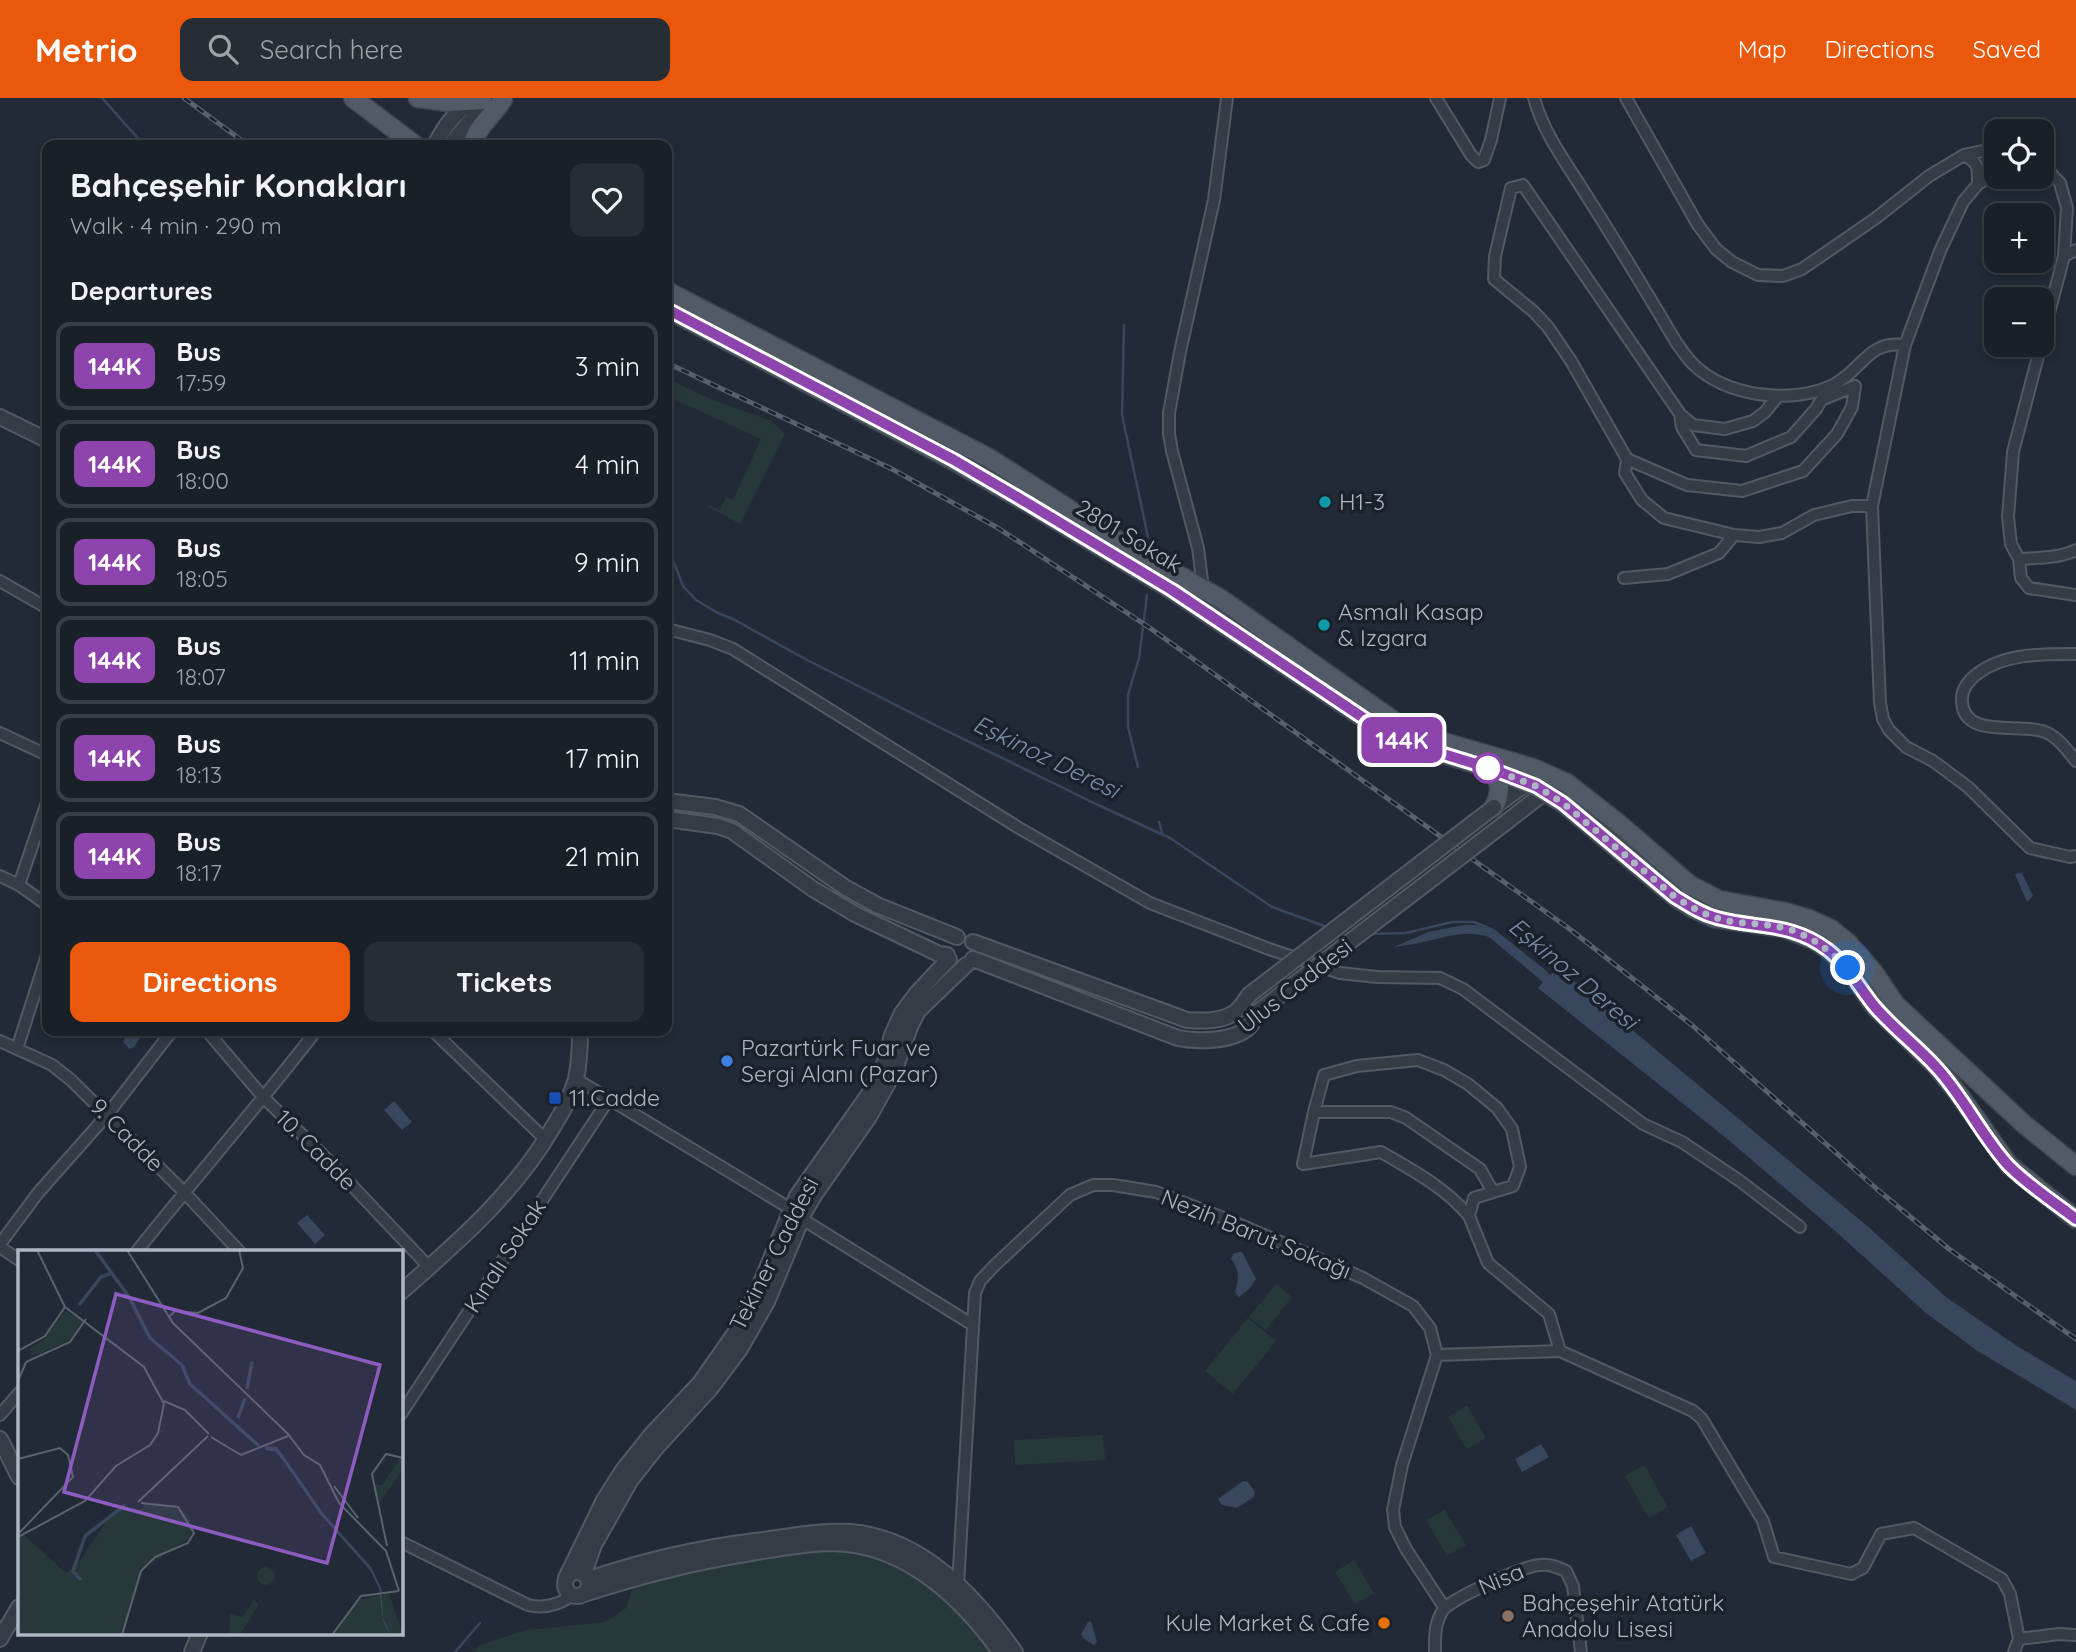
<!DOCTYPE html>
<html lang="en">
<head>
<meta charset="utf-8">
<style>
  body { margin:0; font-family:Quicksand,sans-serif; background:#262d34; color:#f1f3f6; height:100vh; display:flex; flex-direction:column; font-size:26px; white-space:nowrap }
  * { box-sizing:border-box; margin:0 }
  p { font-size:23px; color:#9fa3a8 }
  .icon { flex:none; width:38px; height:38px; fill:none; stroke:currentColor; stroke-width:2; stroke-linecap:round; stroke-linejoin:round }
  .map { position:relative; flex:1; overflow:hidden }
  .drawer { position:absolute; left:42px; top:42px; width:630px; height:896px; display:flex; flex-direction:column; background:#192028; border-radius:14px; box-shadow:0 4px 10px #0003,0 0 0 2px #373e45 }
  .drawer>* { flex:none }
  .badge { padding:0 14px; border-radius:10px; font-size:24px; line-height:46px }
  .buttons { position:absolute; left:1984px; top:21px; display:grid; gap:14px }
  .buttons a { display:grid; place-items:center; width:70px; height:70px; border-radius:14px; background:#192028; box-shadow:0 4px 10px #0003,0 0 0 2px #373e45; font-size:35px }
  .you { position:absolute; width:35px; height:35px; margin:-18px; border:5px solid #fff; border-radius:50%; background:#1a73e8; box-shadow:0 0 0 10px #1a73e833 }
  .map>.badge { position:absolute; translate:-50% -50%; box-shadow:0 0 0 4px #fff }
  h2 { padding:0 28px; font-size:26px; line-height:63px }
  .round { display:grid; place-items:center; flex:none; width:74px; height:74px; border-radius:14px; background:#262d34 }
  .summary { display:flex; align-items:center; justify-content:space-between; height:119px; padding:0 28px }
  h1 { font-size:33px; font-weight:700; line-height:52px }
  .primary-button { display:flex; gap:14px; margin-top:auto; padding:14px 28px }
  .primary-button a { flex:1; height:80px; border-radius:14px; background:#ea580c; color:#fff; font-size:28px; font-weight:700; line-height:80px; text-align:center }
  .primary-button a+a { background:#262d34; color:#f1f3f6 }
  ul { padding:0; list-style:none }
  li { display:flex; align-items:center; gap:21px; height:88px; margin:0 14px 10px; padding:0 14px; border:4px solid #373e45; border-radius:14px }
  li div { flex:1 }
  li b { display:block; font-size:26px }
  li em { font-style:normal }
  li .badge { min-width:77px; font-weight:700; text-align:center }
  header { display:flex; align-items:center; gap:42px; box-sizing:border-box; height:98px; padding:0 35px; background:#ea580c; color:#fff }
  header strong { font-size:33px }
  nav { display:flex; gap:38px; margin-inline-start:auto; font-size:24px }
  .search { width:490px; height:63px; background:#262d34; display:flex; align-items:center; gap:18px; box-sizing:border-box; padding:0 24px; border-radius:14px; color:#9fa3a8; font-size:26px }
  .map>svg:first-child { display:block }
  .green { fill:#263839 }
  .water { fill:#38475e }
  .lines { fill:none; stroke-linecap:round; stroke-linejoin:round }
  .stream { stroke:#38475e; stroke-width:2.5 }
  .minor-casing { stroke:#525964; stroke-width:14 }
  .tertiary-casing { stroke:#525964; stroke-width:18 }
  .primary-casing { stroke:#3e4550; stroke-width:21 }
  .minor { stroke:#353c46; stroke-width:10 }
  .tertiary { stroke:#353c46; stroke-width:14 }
  .primary { stroke:#525a66; stroke-width:18 }
  .rail-casing { stroke:#57606d; stroke-width:5 }
  .rail { stroke:#1a212b; stroke-width:2.5; stroke-dasharray:8; stroke-linecap:butt }
  .tertiary-bridge-casing { stroke:#525964; stroke-width:18; stroke-linecap:butt }
  .tertiary-bridge { stroke:#353c46; stroke-width:14 }
  .line-casing { stroke:#fff; stroke-width:16 }
  .line { stroke:#8e44ad; stroke-width:10 }
  .walk { stroke:#afb6c3; stroke-width:7; stroke-dasharray:0 12.6 }
  .culture-dot { fill:#0f9aa8; stroke:#1a212b; stroke-width:2.5 }
  .stop-dot { fill:#fff; stroke:#8e44ad; stroke-width:3.5 }
  .shop-dot { fill:#3f7fe0; stroke:#1a212b; stroke-width:2.5 }
  .transit-dot { fill:#1a4fb4; stroke:#1a212b; stroke-width:2.5 }
  .education-dot { fill:#8d6e63; stroke:#1a212b; stroke-width:2.5 }
  .food-dot { fill:#e8710a; stroke:#1a212b; stroke-width:2.5 }
  .labels { text-anchor:middle; stroke-width:7; stroke-linejoin:round; paint-order:stroke }
  .poi-label { font-size:23px; fill:#afb6c3; stroke:#1a212b; text-anchor:start }
  .street-label { font-size:23px; fill:#afb6c3; stroke:#1a212b }
  .water-label { font-size:24px; font-style:italic; fill:#798daa; stroke:#1a212b }
  .inset-river { fill:none; stroke:#38475e; stroke-width:3.5 }
  .inset-road { fill:none; stroke:#5a626e; stroke-width:2 }
  .view { fill:#8d5cc0; fill-opacity:0.15; stroke:#8d5cc0; stroke-width:3.5 }
  .inset-edge { fill:none; stroke:#afb6c3; stroke-width:3.5 }
</style>
</head>
<body>
<header>
<strong>Metrio</strong>
<div class="search"><svg class="icon" aria-label="search" viewBox="0 0 24 24"><circle cx="10" cy="10" r="6"/><path d="M15 15l6 6"/></svg>Search here</div>
<nav><a>Map</a><a>Directions</a><a>Saved</a></nav>
</header>
<div class="map">
<svg width="2076" height="1554" viewBox="0 0 2076 1554">
  <rect width="100%" height="100%" fill="#212a36"/>
  <!-- green -->
  <path class="green" d="M667 280 710 301 772 323 785 336 740 426 708 409V407L720 412 726 399 733 402 761 341 667 298Z
    M1276 1186 1292 1199 1266 1232 1249 1219Z
    M1248 1220 1276 1243 1233 1296 1205 1273Z
    M1467 1307 1486 1340 1467 1351 1448 1319Z
    M1103 1337 1105 1362 1015 1367 1014 1342Z
    M1644 1367 1668 1409 1649 1420 1625 1378Z
    M1444 1412 1466 1447 1447 1458 1426 1422Z
    M830 1438 968 1486 1004 1554H473L480 1547 526 1532 605 1524 626 1510 638 1472Z
    M1354 1462 1374 1495 1355 1506 1335 1474Z"/>
  <!-- water -->
  <path class="water" d="M2022 775 2033 798 2027 804 2015 776Z
    M1464 827H1477L1490 831 1550 877 1558 870 1866 1127 1946 1199 2017 1248 2076 1283V1312L1976 1252 1926 1215 1834 1132 1726 1040 1538 890 1543 884 1489 839C1467 832 1449 838 1428 843 1417 846 1405 847 1394 849L1428 834Z
    M135 933 139 935 140 940 134 949 129 951 123 943 130 934Z
    M394 1003 412 1024 402 1032 384 1012Z
    M307 1117 325 1137 315 1146 297 1125Z
    M1238 1154H1242L1256 1181 1249 1191 1239 1199 1235 1194C1239 1182 1240 1172 1231 1161L1233 1156Z
    M1541 1346 1549 1359 1522 1374 1515 1361Z
    M1243 1383 1248 1384 1255 1394 1254 1399 1237 1410 1222 1407 1218 1401Z
    M1691 1428 1706 1455 1691 1463 1676 1437Z
    M1091 1523 1097 1544 1094 1547 1083 1540 1081 1536 1088 1524Z"/>
  <g class="lines">
    <!-- stream -->
    <path class="stream" d="M102 0 144 47
      M1124 227 1122 317 1148 439
      M667 446 683 488 696 502 716 514 735 522 805 561 943 631 1098 707 1170 740 1272 809 1327 829
      M1138 669 1128 629V597L1139 560 1147 497
      M1159 724 1162 735
      M1368 836 1406 835 1452 824H1474L1493 832 1546 874
      M455 1554 480 1525"/>
    <!-- minor casing -->
    <g class="minor-casing">
      <path id="minor" d="M1436 0 1471 57 1478 64 1484 62 1491 42 1500 0
        M1534 0C1544 37 1568 67 1588 100 1618 147 1647 195 1676 244 1681 251 1686 259 1692 265 1725 299 1792 307 1833 287 1863 272 1867 242 1905 247
        M1626 0 1698 127 1716 151 1732 164 1758 177 1783 178 1802 171 1876 120 1929 78 1964 57 1987 52H1997
        M1964 57C1979 65 1978 70 1978 86
        M2042 66 2060 85 2067 110 2064 158
        M1997 75 1978 86 1963 104 1940 153 1905 247 1872 408 1880 605 1883 621 1889 632 1906 649 1933 663 1968 689 2030 750 2070 759 2076 758
        M2042 242 2064 158 2076 152
        M2041 247 2013 354 2008 419 2011 446 2019 461 2021 480 2029 490 2076 497
        M1778 298 1765 314 1753 323 1725 331 1693 327 1680 316 1523 87 1511 90 1495 158 1494 181 1534 214 1548 229 1571 263 1627 361 1625 375 1642 402 1664 420 1734 437 1759 439 1782 435 1814 417 1852 408H1872
        M1680 316 1682 329 1696 352 1746 358 1791 339 1816 311 1821 302 1855 288
        M1627 361 1687 387 1742 393 1803 373 1837 336 1852 309 1855 288
        M2019 461C2038 460 2059 460 2076 452
        M1624 480 1668 476 1719 455 1734 437
        M0 483 47 510
        M1203 490 1198 450 1172 353 1169 336V315L1180 254 1214 102 1227 0
        M667 531 710 542 733 551 1019 730 1150 805 1269 851 1340 875 1377 879 1440 880 1463 891 1643 1026 1682 1044 1740 1083 1800 1129
        M2076 556C2043 556 2004 555 1977 576 1968 583 1961 591 1962 603 1963 642 2022 624 2045 634 2058 639 2067 652 2076 663
        M0 635 47 657
        M0 778 19 787 47 807
        M19 787 47 704
        M207 933 264 1000 324 1058 429 1169
        M433 933 546 1042
        M0 943 52 967 71 982 184 1094 239 1153
        M17 951 47 857
        M576 981 791 1111
        M1314 1014H1391L1406 1020 1480 1071 1493 1094
        M802 1121 973 1227
        M0 1146 38 1095 107 1017 172 933
        M0 1149 19 1162
        M137 1153C196 1079 258 1008 316 933
        M1560 1253 1693 1313 1702 1321 1763 1423 1774 1459 1851 1476 1863 1470 1881 1436 1914 1430 2002 1481 2010 1496 2019 1541
        M1437 1257 1560 1253 1549 1216 1488 1165 1469 1118 1474 1100 1513 1088 1520 1069 1512 1031 1497 1010 1468 986 1444 972 1418 962 1357 968 1324 977 1314 1014 1303 1066 1381 1054C1412 1072 1446 1090 1469 1118
        M401 1316 609 1001
        M0 1317 19 1295
        M401 1444 528 1507C545 1511 559 1507 573 1497
        M958 1487 975 1195 980 1183 994 1168 1070 1097 1093 1087H1113L1156 1094 1229 1122 1363 1180 1413 1208 1430 1230 1437 1257 1402 1367 1393 1412 1395 1429 1406 1451 1444 1509
        M1435 1554C1435 1539 1434 1526 1443 1512 1450 1501 1526 1467 1540 1467 1550 1466 1557 1469 1566 1473L1573 1488 1581 1554
        M2014 1554 2019 1541 2059 1536 2076 1537"/>
    </g>
    <!-- tertiary casing -->
    <g class="tertiary-casing">
      <path id="tertiary" d="M435 47C445 28 455 12 475 5
        M451 47C465 27 478 13 501 2
        M0 319 47 342
        M667 703 715 709 739 716 846 790 877 807 957 839
        M1494 709 1527 685
        M667 721 718 728 732 733 813 791 855 816 939 856 947 857
        M1509 722 1545 694
        M973 844 1187 922C1202 923 1220 924 1234 915 1240 911 1245 903 1249 897
        M973 861 1178 940C1197 944 1235 944 1250 928 1253 924 1256 918 1259 913
        M401 1194C457 1145 515 1095 553 1029 562 1015 571 998 576 981 579 966 580 948 580 933
        M0 1341 19 1379
        M565 1486a12 12 0 1 1 24 0a12 12 0 1 1-24 0Z
        M584 1475 594 1447 630 1383 656 1350 710 1291 740 1251 767 1204 805 1113 815 1096 869 1019 894 974 910 929 918 913 966 867
        M566 1480 604 1402 623 1372 651 1337 700 1285 735 1235 757 1194 797 1098 869 996 885 964 892 937 902 915 917 895 949 861
        M589 1481C643 1463 698 1450 755 1443 787 1439 820 1432 851 1434 923 1440 976 1499 1015 1554
        M584 1496C639 1478 694 1464 751 1455 782 1450 815 1443 847 1446 912 1453 964 1503 1000 1554
        M0 1541 19 1509
        M192 1554 200 1535"/>
    </g>
    <!-- primary casing -->
    <g class="primary-casing">
      <path id="primary" d="M353 0 415 47
        M418 0 448 4 482 2
        M473 47C476 28 494 17 503 1
        M667 193 989 360 1122 445 1221 501 1400 627 1423 638 1533 670 1567 685 1618 725 1690 787 1719 802 1785 814 1809 821 1831 831 1848 845 1875 876 1895 906 1912 922 2025 1027 2076 1068
        M667 211 954 363 1029 406 1172 492 1389 637 1411 646 1492 671 1536 689 1563 705 1675 799 1694 811 1714 820 1783 830 1814 842 1830 853 1848 870 1875 909 1937 969 1960 998 2009 1067 2076 1121
        M1492 671C1501 684 1501 695 1494 709"/>
    </g>
    <!-- minor -->
    <use href="#minor" class="minor"/>
    <!-- tertiary -->
    <use href="#tertiary" class="tertiary"/>
    <!-- primary -->
    <use href="#primary" class="primary"/>
    <!-- rail casing -->
    <g class="rail-casing">
      <path id="rail" d="M184 0 248 47
        M667 265 892 371 998 430 1150 530 1571 832 1693 928 1878 1092 1949 1151 2076 1241"/>
    </g>
    <!-- rail -->
    <use href="#rail" class="rail"/>
    <!-- tertiary-bridge casing -->
    <g class="tertiary-bridge-casing">
      <path id="tertiary-bridge" d="M1249 897 1494 709
        M1259 913 1509 722"/>
    </g>
    <!-- tertiary-bridge -->
    <use href="#tertiary-bridge" class="tertiary-bridge"/>
  </g>
  <g class="lines">
    <!-- line casing -->
    <g class="line-casing">
      <path id="line" d="M667 211 954 362 1029 406 1172 492 1389 637 1411 646 1492 671 1536 688 1563 705 1675 799C1688 807 1701 816 1717 820 1758 831 1791 824 1828 852 1849 868 1859 890 1875 909 1894 931 1917 948 1936 969 1964 999 1982 1039 2009 1068 2029 1088 2054 1104 2076 1121"/>
    </g>
    <!-- line -->
    <use href="#line" class="line"/>
    <!-- walk -->
    <path class="walk" d="M1488 670 1536 688 1563 705 1675 799C1694 811 1712 821 1735 824 1751 826 1768 826 1784 830 1809 836 1829 852 1848 870"/>
  </g>
  <!-- markers -->
  <g class="culture-dot">
    <circle cx="1325" cy="404" r="7"/>
    <circle cx="1324" cy="527" r="7"/>
  </g>
  <circle class="stop-dot" cx="1488" cy="670" r="14"/>
  <circle class="shop-dot" cx="727" cy="963" r="7"/>
  <rect class="transit-dot" x="548" y="993" width="14" height="14" rx="3.5"/>
  <circle class="education-dot" cx="1508" cy="1518" r="7"/>
  <circle class="food-dot" cx="1384" cy="1525" r="7"/>
  <g class="labels">
    <!-- poi labels -->
    <g class="poi-label">
      <text x="1339" y="412">H1-3</text>
      <text x="1338" y="522">Asmalı Kasap<tspan x="1338" dy="26">&amp; Izgara</tspan></text>
      <text x="741" y="958">Pazartürk Fuar ve<tspan x="741" dy="26">Sergi Alanı (Pazar)</tspan></text>
      <text x="569" y="1008">11.Cadde</text>
      <text x="1522" y="1513">Bahçeşehir Atatürk<tspan x="1522" dy="26">Anadolu Lisesi</tspan></text>
      <text x="1370" y="1533" text-anchor="end">Kule Market &amp; Cafe</text>
    </g>
    <!-- street labels -->
    <g class="street-label">
      <text transform="translate(1129 438) rotate(31)" y="8">2801 Sokak</text>
      <text transform="translate(1295 888) rotate(-38)" y="8">Ulus Caddesi</text>
      <text transform="translate(127 1037) rotate(45)" y="8">9. Cadde</text>
      <text transform="translate(316 1052) rotate(45)" y="8">10. Cadde</text>
      <text transform="translate(1256 1136) rotate(22)" y="8">Nezih Barut Sokağı</text>
      <text transform="translate(774 1156) rotate(-63)" y="8">Tekiner Caddesi</text>
      <text transform="translate(505 1158) rotate(-57)" y="8">Kınalı Sokak</text>
      <text transform="translate(1501 1481) rotate(-23)" y="8">Nisa</text>
    </g>
    <!-- water labels -->
    <g class="water-label">
      <text transform="translate(1046 659) rotate(26)" y="8">Eşkinoz Deresi</text>
      <text transform="translate(1573 876) rotate(40)" y="8">Eşkinoz Deresi</text>
    </g>
  </g>
  <!-- overview -->
  <g transform="translate(18 1152)">
    <rect width="385" height="385" fill="#212a36"/>
    <path d="M47 61 65 71 54 89 14 107 12 99 25 90ZM383 207 385 220 361 254 356 234 364 235ZM129 253 161 259 171 266 174 281 172 288 125 319 105 385H0L2 287 6 285 48 323 59 315 91 268 107 257 123 259ZM239 326a9 9 0 1 1 18 0a9 9 0 1 1-18 0ZM371 343 385 385H315L340 350ZM236 350 241 354 222 385H211L212 364 225 367Z" fill="#263839"/>
    <path d="M247 200H258L267 208 305 263 353 317 363 338 365 367 373 385 366 374 364 364 361 338 352 320 302 264 259 202Z" fill="#38475e"/>
    <path class="inset-river" d="M77 0 111 47 132 88 164 115 172 134 241 196M61 55 83 27 94 23M229 139 234 112M220 168 227 148M247 198 258 199 265 208M63 330 55 321 67 286 107 255"/>
    <path class="inset-road" d="M19 0 47 57 126 117 146 154M109 0 155 73 270 184 286 205 302 215 321 253 368 301 381 341M152 66 157 61 180 63 208 48 225 18 221 0M0 101 27 86 47 57M0 131 8 112 52 92 68 69M146 151 167 160 191 184M193 187 223 205 270 186M0 209 42 198 50 205 55 227 1 283M316 236 340 268M120 252 190 186M0 287 67 251 98 216 132 195 140 183 146 154M369 296 354 224 368 204 385 208M104 385 123 321 137 307 170 293 176 283 160 257 123 253M314 385 343 346 381 341"/>
    <path class="view" d="M98 44 362 115 309 313 46 242Z"/>
    <rect width="385" height="385" class="inset-edge"/>
  </g>
</svg>
<div class="buttons">
<a><svg class="icon" aria-label="locate" viewBox="0 0 24 24"><circle cx="12" cy="12" r="6"/><path d="M12 2v4M12 18v4M2 12h4M18 12h4"/></svg></a>
<a>+</a>
<a>−</a>
</div>
<div class="you" style="left:1848px;top:870px"></div>
<b class="badge" style="left:1402px;top:642px;background:#8e44ad;color:#fff">144K</b>
<section class="drawer">
<div class="summary"><div><h1>Bahçeşehir Konakları</h1><p>Walk · 4 min · 290 m</p></div><a class="round"><svg class="icon" aria-label="heart" viewBox="0 0 24 24"><path d="M12 20l-8-8c-3-5 5-10 8-4 3-6 11-1 8 4z"/></svg></a></div>
<h2>Departures</h2>
<ul>
<li><span class="badge" style="background:#8e44ad;color:#fff">144K</span><div><b>Bus</b><p>17:59</p></div><em>3 min</em></li>
<li><span class="badge" style="background:#8e44ad;color:#fff">144K</span><div><b>Bus</b><p>18:00</p></div><em>4 min</em></li>
<li><span class="badge" style="background:#8e44ad;color:#fff">144K</span><div><b>Bus</b><p>18:05</p></div><em>9 min</em></li>
<li><span class="badge" style="background:#8e44ad;color:#fff">144K</span><div><b>Bus</b><p>18:07</p></div><em>11 min</em></li>
<li><span class="badge" style="background:#8e44ad;color:#fff">144K</span><div><b>Bus</b><p>18:13</p></div><em>17 min</em></li>
<li><span class="badge" style="background:#8e44ad;color:#fff">144K</span><div><b>Bus</b><p>18:17</p></div><em>21 min</em></li>
</ul>
<div class="primary-button"><a>Directions</a><a>Tickets</a></div>
</section>
</div>
</body>
</html>
